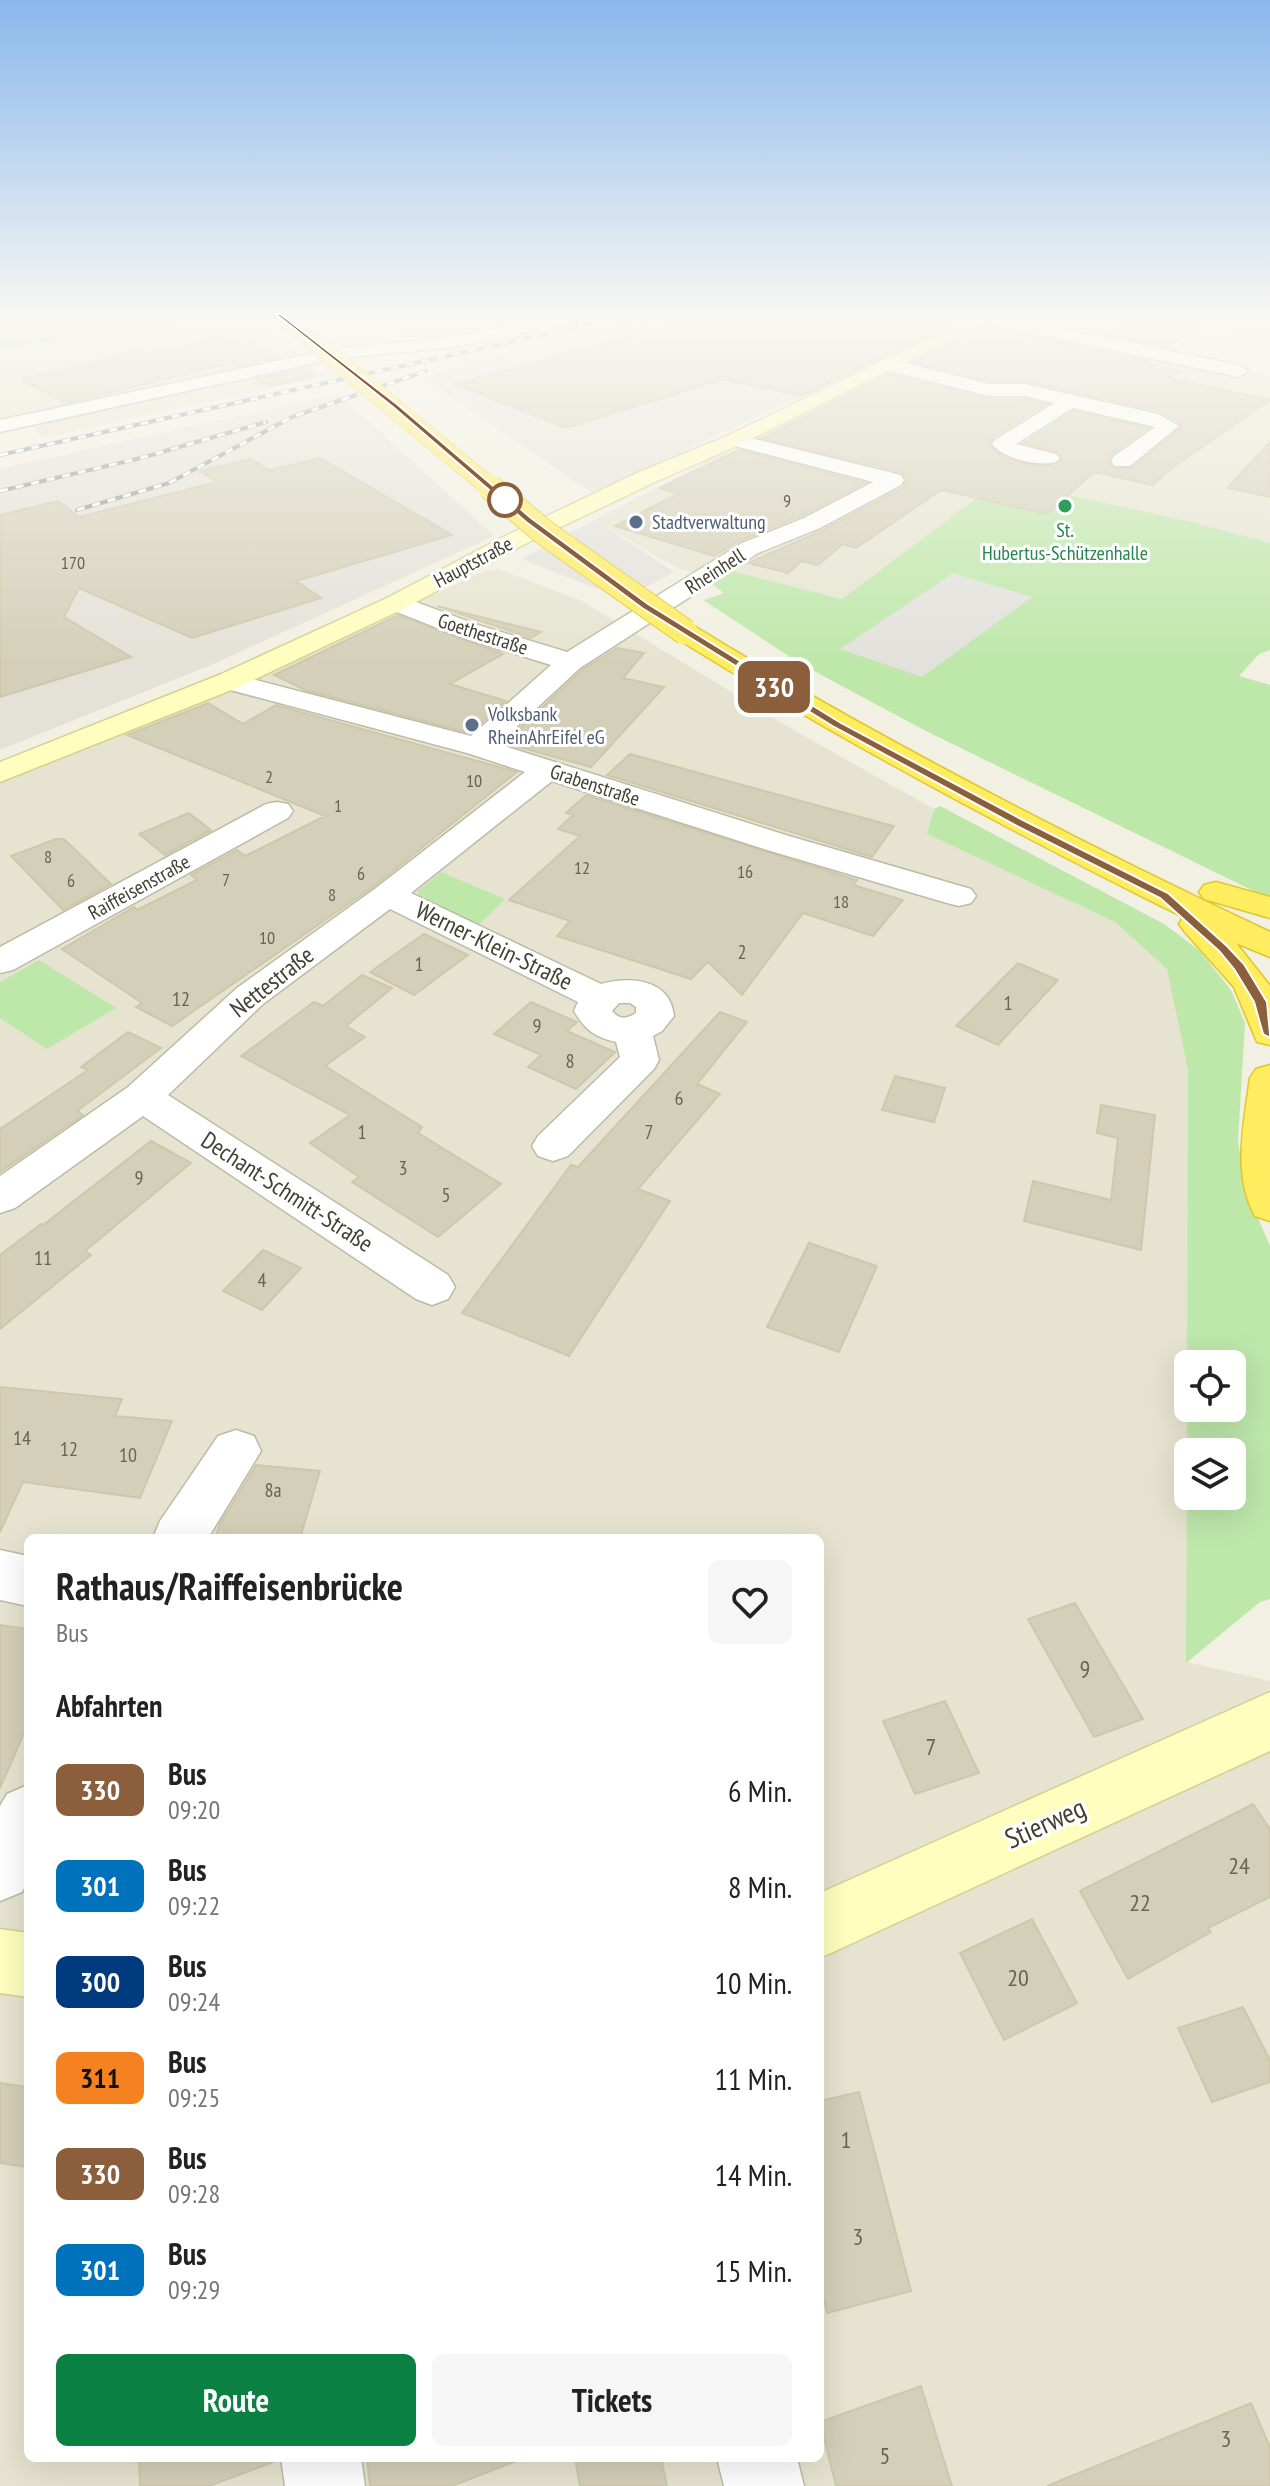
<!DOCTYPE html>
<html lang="de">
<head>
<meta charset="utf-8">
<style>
  body { margin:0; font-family:"PT Sans Narrow",sans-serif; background:#f6f6f6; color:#222; height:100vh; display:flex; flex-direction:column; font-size:30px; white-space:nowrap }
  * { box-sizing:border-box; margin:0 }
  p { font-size:26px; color:#767676 }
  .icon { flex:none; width:44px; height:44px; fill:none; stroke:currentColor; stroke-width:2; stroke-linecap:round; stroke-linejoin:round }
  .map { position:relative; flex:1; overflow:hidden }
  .sheet { position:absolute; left:24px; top:1534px; width:800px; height:928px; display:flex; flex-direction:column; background:#fff; border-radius:12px; box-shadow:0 8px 32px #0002 }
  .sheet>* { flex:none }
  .badge { padding:0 16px; border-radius:12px; font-size:28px; line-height:52px }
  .buttons { position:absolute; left:1174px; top:1350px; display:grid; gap:16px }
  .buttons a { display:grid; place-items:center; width:72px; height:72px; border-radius:12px; background:#fff; box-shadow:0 8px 32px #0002; font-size:40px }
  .map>.badge { position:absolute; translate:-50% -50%; box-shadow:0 0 0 4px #fff }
  h2 { padding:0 32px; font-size:30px; line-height:72px }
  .round { display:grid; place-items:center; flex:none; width:84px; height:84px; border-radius:12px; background:#f6f6f6 }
  .summary { display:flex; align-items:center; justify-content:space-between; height:136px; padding:0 32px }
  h1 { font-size:38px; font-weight:700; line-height:60px }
  .cta { display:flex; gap:16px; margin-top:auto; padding:16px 32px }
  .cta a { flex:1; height:92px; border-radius:12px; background:#0b8043; color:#fff; font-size:32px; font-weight:700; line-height:92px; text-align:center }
  .cta a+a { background:#f6f6f6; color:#222 }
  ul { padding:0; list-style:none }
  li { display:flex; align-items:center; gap:24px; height:96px; padding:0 32px }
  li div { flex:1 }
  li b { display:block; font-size:30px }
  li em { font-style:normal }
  li .badge { min-width:88px; font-weight:700; text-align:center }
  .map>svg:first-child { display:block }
  .residential { fill:#e6e4d0; fill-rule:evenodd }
  .commercial { fill:#f5edcc }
  .industrial { fill:#e3e1d8 }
  .green { fill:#bee7aa; fill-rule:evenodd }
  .parking { fill:#e2e1db }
  .building { fill:#d3cfb8; stroke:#cec8ab; stroke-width:2 }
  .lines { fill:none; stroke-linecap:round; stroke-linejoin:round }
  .street-casing { stroke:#bdbaa5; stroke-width:3 }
  .secondary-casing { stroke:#d3d091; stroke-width:3 }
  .highway-casing { stroke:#e0c52e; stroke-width:3 }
  .street { fill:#fff; fill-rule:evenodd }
  .secondary { fill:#fffebf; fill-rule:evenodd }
  .highway { fill:#ffed60; fill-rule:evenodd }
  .rail-casing { stroke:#939393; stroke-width:4 }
  .rail { stroke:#fff; stroke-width:3; stroke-dasharray:8; stroke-linecap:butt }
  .highway-bridge-far1-casing { stroke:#e0c52e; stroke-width:20; stroke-linecap:butt }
  .highway-bridge-casing { stroke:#e0c52e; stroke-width:27; stroke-linecap:butt }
  .highway-bridge-far1 { stroke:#ffed60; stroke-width:19 }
  .highway-bridge { stroke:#ffed60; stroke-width:25 }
  .line { fill:#8b5e3c; stroke:#fff; stroke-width:2 }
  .stop-dot { fill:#fff; stroke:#8b5e3c; stroke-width:4 }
  .leisure-dot { fill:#2e9e5b; stroke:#fff; stroke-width:3 }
  .service-dot { fill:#5c6f8a; stroke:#fff; stroke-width:3 }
  .labels { text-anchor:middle; stroke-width:6; stroke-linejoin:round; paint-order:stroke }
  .far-number-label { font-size:18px; fill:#676454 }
  .far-service-label { font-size:20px; fill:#4e5e75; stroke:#fff; text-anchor:start }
  .far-leisure-label { font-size:20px; fill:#27864d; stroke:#fff }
  .far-street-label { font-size:20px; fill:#434033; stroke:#fff }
  .number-label { font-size:20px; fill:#676454 }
  .street-label { font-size:24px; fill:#434033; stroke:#fff }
  .near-number-label { font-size:24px; fill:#676454 }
  .near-street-label { font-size:28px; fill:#434033; stroke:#fff }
</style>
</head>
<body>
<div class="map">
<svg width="1270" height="2486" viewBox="0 0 1270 2486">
  <rect width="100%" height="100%" fill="#f2f0e2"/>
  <!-- residential -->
  <path class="residential" d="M226 316H250L326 376 43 438 23 417 0 422V349Z
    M357 316H531L550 322 478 336 426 341Z
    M1152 316H1270V339L1227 330Z
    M995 321 1270 376V543L1192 522 973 497 976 498 842 599 712 566 696 573 675 567 595 520 735 446Z
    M498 569 580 600 799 733 934 809 927 834 1115 922 1167 969 1188 1071 1186 1662 1270 1681V2486H0V779L255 677 485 571ZM28 1538H820V2458H28Z"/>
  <!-- commercial -->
  <path class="commercial" d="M1012 316H1132L1209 330 1169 353 1003 320Z"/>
  <!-- industrial -->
  <path class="industrial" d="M667 316H976L592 493 426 380 439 372 484 357Z
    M338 394 494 536 211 665 0 750V469Z"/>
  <!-- green -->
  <path class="green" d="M0 316H222L0 349Z
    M995 479 1192 522 1270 543V650L1259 654 1239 676 1270 685V899L924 730 801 664 703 600 724 593 696 573 712 566 842 599 975 499 971 497Z
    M940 806 1164 924 1199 950 1231 990 1245 1023 1238 1141 1246 1190 1270 1246V1599L1260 1602 1186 1663 1188 1071 1167 969 1115 922 927 834 934 809ZM1188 1364H1232V1408H1188ZM1188 1452H1232V1496H1188Z
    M441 872 505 899 478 926 419 901 418 891Z
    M39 960 116 1008 47 1049 0 1018V982Z"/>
  <!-- parking -->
  <path class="parking" d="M595 520 674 572 618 602 603 591 521 559Z
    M953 573 1032 597 922 677 840 649Z"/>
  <!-- building -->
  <path class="building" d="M707 316 967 317 802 396 724 379 566 428 455 384Z
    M1139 316H1212L1167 347 1108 335Z
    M984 326 1147 361 1144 363 1182 371 1170 378 1270 400 1169 470 1153 485 1094 472 1047 514 941 490 856 548 843 544 818 565 802 561 788 573 748 563 821 531 904 487 907 478 902 472 762 438 889 374 988 399H1025L1046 404 993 437 989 444 1003 457 1030 465 1049 466 1062 460 1057 451 1024 443 1074 411 1148 428 1111 454 1108 463 1114 469 1132 468 1181 428 1180 423 1159 411 1026 381H989L913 362Z
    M237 333 280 357 236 367 231 363 72 402H63L21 379 137 351 148 355Z
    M302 369 315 376 269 386 257 379Z
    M1270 442V497L1228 488Z
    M739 450 865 483 803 515 741 540 714 556 615 526 678 494 660 488Z
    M320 458 452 535 296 581 321 598 192 638 79 588 64 617 131 657 0 697V515L58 501 79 517 217 482 200 471 251 459 269 470Z
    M437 606 541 632 531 638Z
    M398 615 503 654 450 684 506 701 470 733 305 690 274 675Z
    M617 648 644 653 623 678 664 687 591 767 504 743 582 670Z
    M208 703 243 724 276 705 517 772 374 886 172 1026 136 1007 142 1003 62 949 134 907 137 910 197 880 191 875 237 850 245 856 325 816 127 735Z
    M630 754 801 801 894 826 872 857 607 775Z
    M586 795 857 880 853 885 903 900 873 936 803 913 742 995 708 962 691 979 557 936 570 921 509 900 580 836 558 829 573 815 566 813Z
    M189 813 211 830 165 855 139 834Z
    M56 839H64L111 884 63 910 11 856Z
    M424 934 468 955 414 995 370 972Z
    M1018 963 1058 980 998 1045 956 1026Z
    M362 975 392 988 346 1026 365 1037 325 1066 422 1127 418 1133 501 1184 438 1237 352 1182 359 1177 310 1143 350 1115 241 1056 314 1002 323 1006Z
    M531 1002 577 1022 567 1031 615 1052 576 1089 528 1067 541 1055 494 1034Z
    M720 1012 747 1022 697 1084 720 1094 638 1189 670 1201 569 1356 462 1313 571 1165 578 1167Z
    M128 1032 161 1048 77 1111 83 1115 0 1172V1129L88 1070 81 1067Z
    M895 1076 945 1088 934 1122 882 1110Z
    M1101 1105 1155 1115 1141 1250 1024 1221 1033 1181 1111 1200 1118 1138 1097 1133Z
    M151 1141 191 1163 85 1251 91 1255 0 1329V1255L41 1224 43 1225Z
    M809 1243 877 1266 839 1352 767 1327Z
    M263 1250 301 1268 262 1310 223 1291Z
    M0 1387 122 1399 115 1416 172 1421 140 1498 23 1482 0 1532Z
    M256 1465 320 1471 300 1538H215L220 1524Z
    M1075 1603 1143 1719 1094 1737 1028 1619Z
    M0 1625 28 1629V1724L0 1788Z
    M945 1701 979 1773 915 1794 883 1721Z
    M1253 1804 1270 1829V1897L1208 1928 1211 1932 1128 1979 1080 1891Z
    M1032 1919 1077 2003 1004 2040 960 1953Z
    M1243 2007 1270 2060V2082L1212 2102 1178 2028Z
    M0 2083 28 2087V2167L0 2163Z
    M859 2092 911 2291 827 2313 820 2281V2101Z
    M921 2386 952 2486H836L820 2422Z
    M1251 2403 1270 2447V2486H1047Z
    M139 2458H275L276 2461 209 2486H140Z
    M367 2458H518L519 2460 452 2486H370Z
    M575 2458H661L667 2486H580Z"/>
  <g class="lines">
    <!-- street casing -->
    <g class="street-casing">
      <path id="street" d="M560 316H594L585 321 454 347 333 359 0 432V420L333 349 454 337Z
        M977 316H998L1239 365 1248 371 1239 377 984 323 978 322Z
        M885 358 989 384H1025L1158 414 1179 426 1130 466H1114L1111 461 1114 456 1155 427 1073 408 1016 444 1056 454 1060 458 1056 462C1037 467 1004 459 992 444L995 440 1054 403 1025 396H989L878 368 876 364Z
        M734 434 901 475 904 480 901 485 820 528 758 553 580 668 498 744 789 836 971 889 976 896 971 903 959 906 947 903 767 850 552 781 411 893 601 984C631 976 670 979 674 1016L662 1031 653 1036 659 1060 654 1069 568 1156 553 1161 538 1156 532 1146 538 1136 620 1057 616 1042C595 1037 585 1030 574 1011L578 1002 390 909 263 1004 168 1095 448 1275 455 1287 448 1299 432 1305 416 1299 143 1116 15 1208 0 1213V1176L128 1087 237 988 376 888 525 772 467 753 219 687 215 681 219 675 229 673 471 736 551 665 460 637 387 608 383 603 387 598H405L478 625 567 652 742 543 804 518 873 482 727 444 724 440ZM619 1003H630L636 1007V1013C626 1019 620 1020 612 1011Z
        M277 802 288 804 293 811 288 818 13 970 0 973V947L266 804Z
        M236 1430 254 1436 261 1451 208 1538H153L160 1521 218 1436Z
        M0 1550 28 1556V1606L0 1600Z
        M28 1785V1880L22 1892 0 1901V1806L7 1794Z
        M281 2458H361L365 2486H285Z
        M717 2458H797L804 2486H724Z"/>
    </g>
    <!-- secondary casing -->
    <g class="secondary-casing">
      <path id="secondary" d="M976 316H998L741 444 653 483 521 546 405 608 239 687 0 782V762L219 675 387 598 505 536 637 473 727 436Z
        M1270 1692V1751L820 1958V1893Z
        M0 1929 28 1933V1997L0 1993Z"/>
    </g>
    <!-- highway casing -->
    <g class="highway-casing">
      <path id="highway" d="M270 316H289L329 347 320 352 314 351Z
        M685 624 694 626C880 740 1073 839 1270 932V957L1236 943 1270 986V1045L1257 1042 1234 987 1184 931 1179 924 1183 917C1010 831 840 740 676 638L672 632 676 626Z
        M1216 882 1270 897V918L1204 899 1199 892 1204 885Z
        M1270 1065V1221L1255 1216C1232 1175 1244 1122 1250 1078L1256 1069Z"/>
    </g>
    <!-- street -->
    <use href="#street" class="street"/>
    <!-- secondary -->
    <use href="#secondary" class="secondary"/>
    <!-- highway -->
    <use href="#highway" class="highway"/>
    <!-- rail casing -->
    <g class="rail-casing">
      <path id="rail" d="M617 325 658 316
        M0 455 628 316
        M0 491 141 458 266 422
        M77 510 169 483 292 417 426 371"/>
    </g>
    <!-- rail -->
    <use href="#rail" class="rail"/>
    <!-- highway-bridge-far1 casing -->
    <g class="highway-bridge-far1-casing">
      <path id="highway-bridge-far1" d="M320 347 492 489"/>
    </g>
    <!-- highway-bridge casing -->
    <g class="highway-bridge-casing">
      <path id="highway-bridge" d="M490 487 545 533 685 632"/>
    </g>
    <!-- highway-bridge-far1 -->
    <use href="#highway-bridge-far1" class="highway-bridge-far1"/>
    <!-- highway-bridge -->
    <use href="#highway-bridge" class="highway-bridge"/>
  </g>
  <!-- sky -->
  <linearGradient id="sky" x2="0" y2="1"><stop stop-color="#89b7ec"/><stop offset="0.48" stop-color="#f9f8f2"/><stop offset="1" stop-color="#f9f8f2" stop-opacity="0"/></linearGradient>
  <rect width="1270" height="664" fill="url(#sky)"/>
  <!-- line -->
  <path class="line" d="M276 314H280L398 405 531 518 648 604 841 723 1021 819 1168 893 1227 946 1244 964 1267 1002 1270 1034V1038L1263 1034 1254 1002 1234 969 1219 951 1160 898 1013 824 834 727 642 608 526 522 393 407Z"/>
  <!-- markers -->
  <circle class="stop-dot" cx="505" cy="500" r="16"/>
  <circle class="leisure-dot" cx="1065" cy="506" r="8"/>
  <g class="service-dot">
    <circle cx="636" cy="522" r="8"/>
    <circle cx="472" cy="725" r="8"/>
  </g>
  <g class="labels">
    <!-- far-number labels -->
    <g class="far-number-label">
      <text x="787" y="507">9</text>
      <text x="73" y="569">170</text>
      <text x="269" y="783">2</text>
      <text x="474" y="787">10</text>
      <text x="338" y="812">1</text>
      <text x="48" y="863">8</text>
      <text x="582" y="874">12</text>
      <text x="745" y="878">16</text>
      <text x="361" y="880">6</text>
      <text x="226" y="886">7</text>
      <text x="71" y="887">6</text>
      <text x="332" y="901">8</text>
      <text x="841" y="908">18</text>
      <text x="267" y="944">10</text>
    </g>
    <!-- far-service labels -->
    <g class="far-service-label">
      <text x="652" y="529">Stadtverwaltung</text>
      <text x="488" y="721">Volksbank<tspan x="488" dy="23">RheinAhrEifel eG</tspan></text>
    </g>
    <!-- far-leisure labels -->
    <g class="far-leisure-label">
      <text x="1065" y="537">St.<tspan x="1065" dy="23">Hubertus-Schützenhalle</tspan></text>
    </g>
    <!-- far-street labels -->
    <g class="far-street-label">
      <text transform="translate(473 562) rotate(-28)" y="7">Hauptstraße</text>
      <text transform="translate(715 571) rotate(-33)" y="7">Rheinhell</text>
      <text transform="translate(483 634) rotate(18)" y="7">Goethestraße</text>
      <text transform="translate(595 785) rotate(18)" y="7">Grabenstraße</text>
      <text transform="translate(139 887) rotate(-29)" y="7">Raiffeisenstraße</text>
    </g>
    <!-- number labels -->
    <g class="number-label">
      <text x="742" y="959">2</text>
      <text x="419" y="971">1</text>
      <text x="181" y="1006">12</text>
      <text x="1008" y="1010">1</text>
      <text x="537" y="1033">9</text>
      <text x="570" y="1068">8</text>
      <text x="679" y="1105">6</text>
      <text x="362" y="1139">1</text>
      <text x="649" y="1139">7</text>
      <text x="403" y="1175">3</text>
      <text x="139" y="1185">9</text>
      <text x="446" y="1202">5</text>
      <text x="43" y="1265">11</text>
      <text x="262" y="1287">4</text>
      <text x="22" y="1445">14</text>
      <text x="69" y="1456">12</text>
      <text x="128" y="1462">10</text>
      <text x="273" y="1497">8a</text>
    </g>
    <!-- street labels -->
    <g class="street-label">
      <text transform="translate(494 946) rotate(26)" y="8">Werner-Klein-Straße</text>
      <text transform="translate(272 982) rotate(-38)" y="8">Nettestraße</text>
      <text transform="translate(287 1192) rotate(33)" y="8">Dechant-Schmitt-Straße</text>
    </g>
    <!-- near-number labels -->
    <g class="near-number-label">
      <text x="1085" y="1677">9</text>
      <text x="931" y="1755">7</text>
      <text x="1239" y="1874">24</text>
      <text x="1140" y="1911">22</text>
      <text x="1018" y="1986">20</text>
      <text x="846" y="2148">1</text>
      <text x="858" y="2245">3</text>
      <text x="1226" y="2447">3</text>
      <text x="885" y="2464">5</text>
    </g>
    <!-- near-street labels -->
    <g class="near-street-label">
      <text transform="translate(1045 1823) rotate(-24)" y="10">Stierweg</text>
    </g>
  </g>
</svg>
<div class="buttons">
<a><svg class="icon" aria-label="locate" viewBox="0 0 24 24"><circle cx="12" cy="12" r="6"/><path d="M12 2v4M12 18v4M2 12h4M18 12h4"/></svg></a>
<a><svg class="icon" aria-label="layers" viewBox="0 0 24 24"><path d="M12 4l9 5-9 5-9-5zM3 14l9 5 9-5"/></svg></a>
</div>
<b class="badge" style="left:774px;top:687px;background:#8b5e3c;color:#fff">330</b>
<section class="sheet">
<div class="summary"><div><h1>Rathaus/Raiffeisenbrücke</h1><p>Bus</p></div><a class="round"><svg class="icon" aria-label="heart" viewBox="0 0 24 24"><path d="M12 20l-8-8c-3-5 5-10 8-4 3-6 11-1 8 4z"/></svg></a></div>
<h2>Abfahrten</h2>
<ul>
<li><span class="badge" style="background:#8b5e3c;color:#fff">330</span><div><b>Bus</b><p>09:20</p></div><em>6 Min.</em></li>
<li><span class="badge" style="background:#0072bc;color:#fff">301</span><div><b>Bus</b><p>09:22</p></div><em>8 Min.</em></li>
<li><span class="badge" style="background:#003b80;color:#fff">300</span><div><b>Bus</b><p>09:24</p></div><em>10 Min.</em></li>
<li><span class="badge" style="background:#f58220;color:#111">311</span><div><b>Bus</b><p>09:25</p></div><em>11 Min.</em></li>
<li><span class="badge" style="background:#8b5e3c;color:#fff">330</span><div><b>Bus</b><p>09:28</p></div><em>14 Min.</em></li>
<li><span class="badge" style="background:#0072bc;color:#fff">301</span><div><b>Bus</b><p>09:29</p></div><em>15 Min.</em></li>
</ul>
<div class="cta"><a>Route</a><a>Tickets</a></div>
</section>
</div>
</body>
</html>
